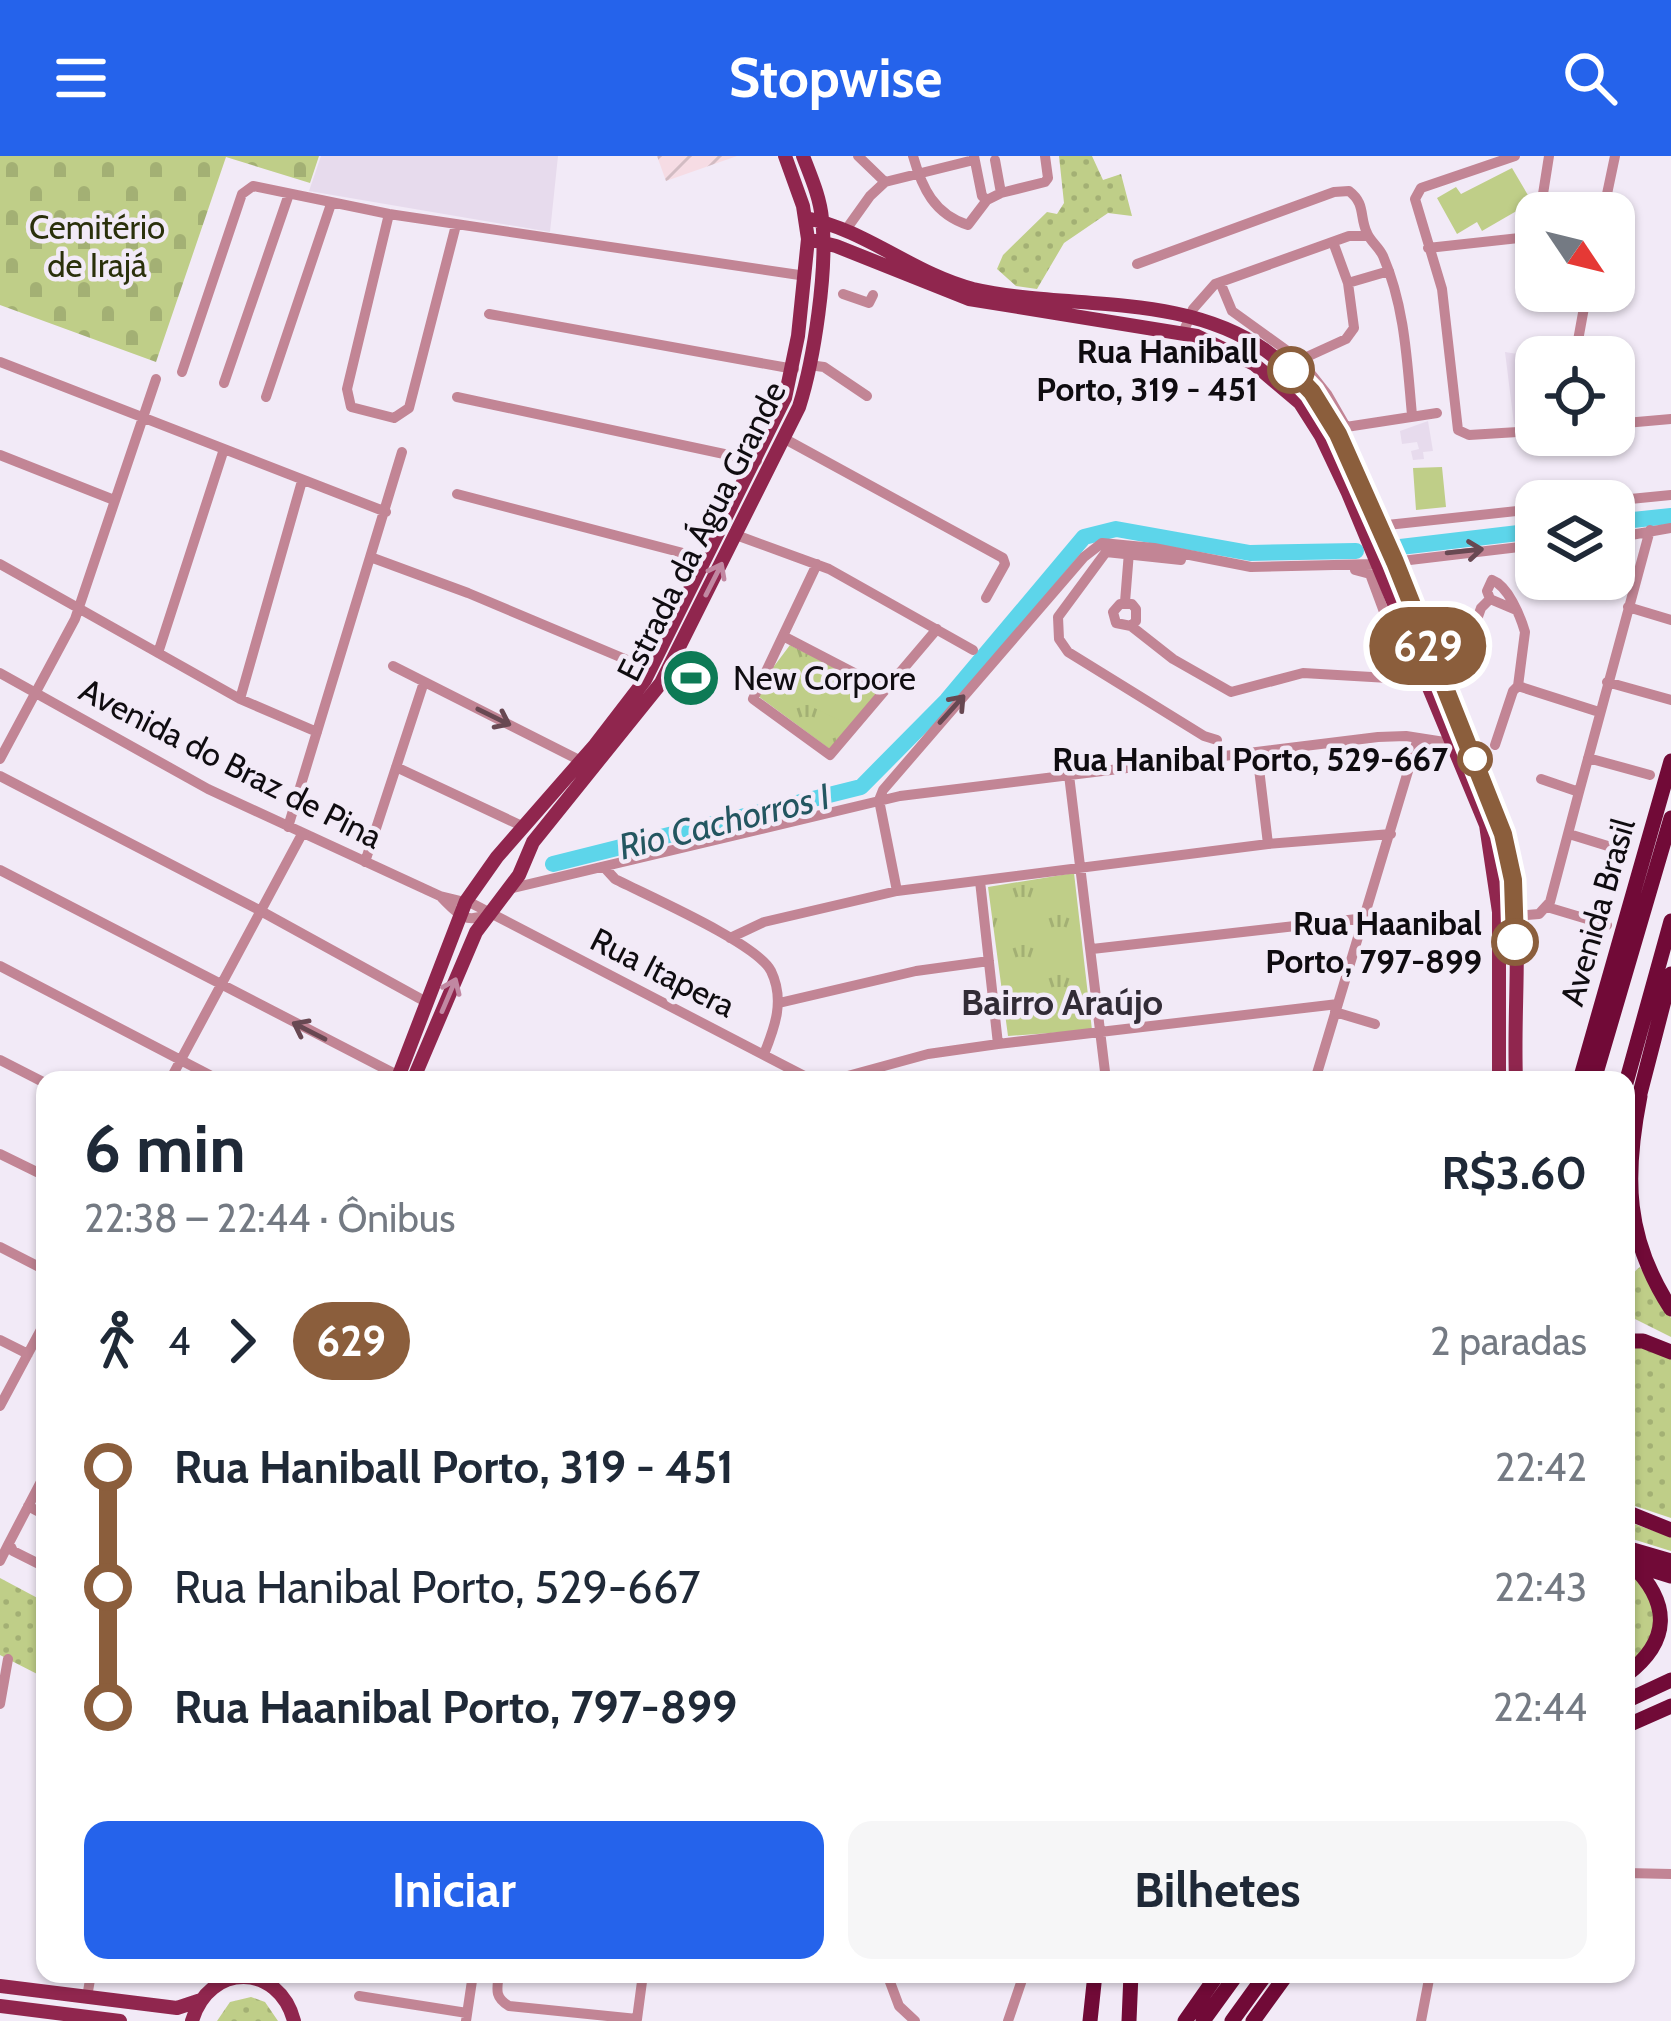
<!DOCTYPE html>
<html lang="pt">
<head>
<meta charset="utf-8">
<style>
  body { margin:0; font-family:Cabin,sans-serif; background:#f6f6f7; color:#1f2937; height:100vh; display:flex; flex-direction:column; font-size:45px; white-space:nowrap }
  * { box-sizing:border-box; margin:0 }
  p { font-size:39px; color:#747a83 }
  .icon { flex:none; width:66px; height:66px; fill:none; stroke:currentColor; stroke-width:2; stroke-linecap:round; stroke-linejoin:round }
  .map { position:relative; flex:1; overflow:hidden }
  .drawer { position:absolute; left:36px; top:915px; width:1599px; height:912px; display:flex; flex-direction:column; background:#fff; border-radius:24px; box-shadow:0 3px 9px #0004 }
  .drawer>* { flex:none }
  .badge { padding:0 24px; border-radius:39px; font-size:42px; line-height:78px }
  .needle { width:78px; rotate:125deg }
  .fabs { position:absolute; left:1515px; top:36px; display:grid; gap:24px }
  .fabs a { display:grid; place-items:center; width:120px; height:120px; border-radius:24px; background:#fff; box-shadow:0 3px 9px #0004; font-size:60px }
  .map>.badge { position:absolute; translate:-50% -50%; box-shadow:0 0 0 6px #fff }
  .legs { display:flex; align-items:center; gap:18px; height:132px; padding:0 48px; font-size:39px }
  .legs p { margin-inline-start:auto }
  .overview { display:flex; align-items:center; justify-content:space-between; height:204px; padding:0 48px }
  h1 { font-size:66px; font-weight:700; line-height:90px }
  .action { display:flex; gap:24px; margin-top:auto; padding:24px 48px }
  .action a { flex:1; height:138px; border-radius:24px; background:#2563eb; color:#fff; font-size:48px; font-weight:700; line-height:138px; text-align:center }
  .action a+a { background:#f6f6f7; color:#1f2937 }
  ul { padding:0 48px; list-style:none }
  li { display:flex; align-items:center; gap:42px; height:120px; font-size:45px }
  li i { display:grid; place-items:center; width:18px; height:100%; margin:0 15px; background:currentColor }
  li i::after { content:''; width:30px; height:30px; margin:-15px; border:9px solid; border-radius:50%; background:#fff }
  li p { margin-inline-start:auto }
  li:first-child i { background:linear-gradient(#0000 50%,currentColor 0) }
  li:last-child i { background:linear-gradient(currentColor 50%,#0000 0) }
  header { display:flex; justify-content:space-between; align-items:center; height:156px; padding:0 48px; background:#2563eb; color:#fff; font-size:54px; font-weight:700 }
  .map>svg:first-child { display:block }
  .built { fill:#e7dbed }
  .industrial { fill:url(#industrial-furrows) }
  .grass { fill:url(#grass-dots) }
  .cemetery { fill:url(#cemetery-stones) }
  .park { fill:url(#park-tufts) }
  .garden { fill:#bfce88 }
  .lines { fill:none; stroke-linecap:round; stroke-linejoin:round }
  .river { stroke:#5dd5ea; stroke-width:16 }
  .minor { stroke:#c28595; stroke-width:10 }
  .major { stroke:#90264e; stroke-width:14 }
  .highway { stroke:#710a37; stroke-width:15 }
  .oneway { stroke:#684852 }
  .oneway2 { stroke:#c188a2 }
  .line-1-casing { stroke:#fff; stroke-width:27 }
  .line-1 { stroke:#8b5e3c; stroke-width:18 }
  .stop-1-dot { fill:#fff; stroke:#8b5e3c; stroke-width:6 }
  .labels { text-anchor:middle; stroke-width:9; stroke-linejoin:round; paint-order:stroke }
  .park-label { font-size:33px; fill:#2a300b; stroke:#f2eaf7 }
  .stop-label { font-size:33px; font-weight:bold; fill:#0f0c10; stroke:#f2eaf7; text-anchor:end }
  .street-label { font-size:33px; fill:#0f0c10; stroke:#f2eaf7 }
  .poi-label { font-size:33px; fill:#0f0c10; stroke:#f2eaf7; text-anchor:start }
  .water-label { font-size:36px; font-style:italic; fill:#235660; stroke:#f2eaf7 }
  .neighbourhood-label { font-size:36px; font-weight:bold; fill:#322c36; stroke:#f2eaf7 }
</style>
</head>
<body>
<header><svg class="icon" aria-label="menu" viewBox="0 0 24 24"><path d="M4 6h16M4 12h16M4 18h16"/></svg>Stopwise<svg class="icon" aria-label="search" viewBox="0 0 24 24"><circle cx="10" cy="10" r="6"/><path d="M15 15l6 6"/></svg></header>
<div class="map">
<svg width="1671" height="1865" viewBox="0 0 1671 1865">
  <defs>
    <pattern id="industrial-furrows" width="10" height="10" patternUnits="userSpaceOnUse" patternTransform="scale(3)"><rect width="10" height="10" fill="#f6dce4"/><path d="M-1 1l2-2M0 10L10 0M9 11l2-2" fill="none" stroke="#d2bcc3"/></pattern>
    <pattern id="grass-dots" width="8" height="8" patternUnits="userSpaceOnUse" patternTransform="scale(3)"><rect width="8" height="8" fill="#bfce88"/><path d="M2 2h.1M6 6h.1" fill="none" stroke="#a3b074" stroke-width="1.8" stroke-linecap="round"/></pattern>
    <pattern id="cemetery-stones" width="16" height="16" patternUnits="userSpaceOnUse" patternTransform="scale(3)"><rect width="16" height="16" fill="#bfce88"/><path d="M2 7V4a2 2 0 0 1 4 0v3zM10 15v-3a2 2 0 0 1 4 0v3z" fill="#a3b074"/></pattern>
    <pattern id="park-tufts" width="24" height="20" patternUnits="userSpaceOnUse" patternTransform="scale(3)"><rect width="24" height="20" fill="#bfce88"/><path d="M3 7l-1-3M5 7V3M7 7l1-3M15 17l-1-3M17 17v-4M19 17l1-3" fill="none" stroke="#a3b074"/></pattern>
  </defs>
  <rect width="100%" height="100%" fill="#f2eaf7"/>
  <!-- built -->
  <path class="built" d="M321 0H558L550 76 309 35Z
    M1505 196 1538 201 1536 266 1514 268Z
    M1428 265 1433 295 1423 296 1424 303 1413 304 1411 295 1419 293 1417 286 1402 288 1400 275Z"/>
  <!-- industrial -->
  <path class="industrial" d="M657 0H737L666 25Z"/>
  <!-- grass -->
  <path class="grass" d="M1059 0H1092L1103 24 1121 18 1132 60 1108 57 1064 87 1037 133 1016 130 997 113 1003 99 1047 56 1057 58 1064 47Z
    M1640 1111 1671 1162V1181L1629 1160C1626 1143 1625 1121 1640 1111Z
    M1641 1190 1671 1201V1362L1626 1347V1191Z
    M1626 1365 1671 1381V1395L1626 1381Z
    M1626 1413 1636 1417 1663 1469 1626 1514Z
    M0 1422 45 1446V1522L0 1499Z
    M251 1841 265 1846 278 1865H217L230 1846Z"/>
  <!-- cemetery -->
  <path class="cemetery" d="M0 0H319L310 27 226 1 156 206 0 149Z"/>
  <!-- park -->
  <path class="park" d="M790 489 880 535 831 594 754 537Z
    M1074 717 1092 874 1008 880 988 731Z"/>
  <!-- garden -->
  <path class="garden" d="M1512 12 1532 46 1482 75 1477 66 1457 78 1437 42 1456 31 1461 38Z
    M1442 311 1446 351 1416 354 1413 312Z
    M808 498 872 529 847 568 788 539Z"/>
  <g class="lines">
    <!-- river -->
    <path class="river" d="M1614 366 1671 360
      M1392 392 1536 375
      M553 708 861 631 947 544 1084 381 1116 373 1250 397 1356 395"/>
    <!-- minor -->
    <path class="minor" d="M858 0 885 26
      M913 0C922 32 934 58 968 69L987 44 1001 37 995 4
      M974 0 982 40 987 44
      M1515 0 1421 32 1415 43 1442 133 1458 274 1469 279 1536 275
      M1001 37 1045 26 1048 22 1045 0
      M1540 57 1549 0
      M1603 57 1615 0
      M389 58 347 233 351 251 394 262 409 252 456 69
      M845 75 870 40 885 26 974 4
      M1428 92 1528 81 1536 74
      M1137 108 1334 36 1349 35C1366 48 1359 60 1367 77 1370 85 1379 91 1383 100 1405 151 1407 205 1412 259
      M1220 126 1232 155 1300 204 1327 238 1346 271 1437 257
      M1348 127 1389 115
      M843 138 869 147 873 139
      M489 158 794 213
      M1183 177 1193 153 1215 128 1349 80H1367
      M1575 201 1587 135
      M1300 204 1346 183 1354 172 1348 127 1333 86
      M0 206 386 356
      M809 209 824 211 867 240
      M182 216 242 38 253 30 389 58 806 120
      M224 227 289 38
      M266 241 331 48
      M457 241 757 305
      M1614 268 1671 263
      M785 283 1003 402 1005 408 986 442
      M0 299 114 344
      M457 338 706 403
      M1610 345 1671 339
      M1378 370 1536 353
      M736 379 829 413 973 494
      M1614 382 1671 372
      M373 402 468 437 651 514
      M1181 404 1106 396 1058 461 1059 483 1068 496 1204 580 1217 584
      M0 408 240 543 317 576
      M817 408 753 543 830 599 937 473
      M1355 414 1370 418 1400 499 1397 523
      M1125 446 1129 396
      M1628 451 1671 464
      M1516 454 1490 443 1487 435 1492 424C1508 430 1520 459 1525 476L1518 530 1599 556
      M1131 470 1136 465V453L1132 448H1120L1113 456 1116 467 1131 470 1173 503 1231 536 1303 517 1423 524
      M783 480 885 533
      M158 497 224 293
      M1462 506 1481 452 1490 443
      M393 510 583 606
      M0 517 208 633 440 740 473 748 812 924
      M1607 526 1671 544
      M240 543 302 325
      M1495 589 1513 535 1518 530
      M1257 596 1268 688
      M1588 602 1650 619
      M0 603 75 463 156 223
      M396 611 522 670
      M1069 619 1106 924
      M0 620 259 754 428 847
      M1541 623 1579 636 1650 374
      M288 671 402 296
      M1569 678 1624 695
      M365 706 424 526
      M604 711 615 723C648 740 757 787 771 815 785 844 775 871 764 898
      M0 714 399 920
      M980 725 998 888
      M509 733 900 640 1378 581 1406 580 1470 590
      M897 735 879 644 883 634 1084 401 1102 387 1154 392 1251 411 1376 408 1536 389
      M442 742C457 757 466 769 486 758
      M1547 751 1607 769
      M1516 760 1539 758 1550 746 1579 636
      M730 782 764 766 897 735 1268 688 1391 678
      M1092 793 1366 762
      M0 810 219 924
      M779 847 916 815 989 805
      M1335 856 1375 868
      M0 904 45 927
      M170 924 302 678
      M833 924 928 898 998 888 1338 848
      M1315 924 1418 582
      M0 998 45 1020
      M0 1091 45 1114
      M0 1184 28 1198
      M0 1250 45 1166
      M45 1318 9 1387 13 1395 45 1411
      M28 1350 45 1359
      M0 1405 9 1387
      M0 1548 8 1503
      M1626 1717 1671 1718
      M499 1818C497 1833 494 1841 509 1850L637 1863 643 1818
      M887 1818 899 1850 915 1865
      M359 1840 467 1857
      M87 1841 91 1818
      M466 1865 473 1818
      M1008 1865 1024 1818
      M1421 1865 1430 1818"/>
    <!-- major -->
    <path class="major" d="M806 62C866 74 914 118 973 133 1069 155 1181 135 1265 194 1289 212 1312 232 1328 259 1368 326 1392 404 1422 476 1453 550 1495 627 1510 706 1523 776 1513 852 1516 924
      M808 83 836 90 969 143 1197 180 1254 208 1300 247 1321 280 1348 337 1486 669 1499 756V924
      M397 924 466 745 497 701 595 589 645 524 785 242 798 180 808 83 803 50 785 0
      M413 924 476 776 519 719 533 686 661 527 799 251C814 204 828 112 822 63 820 41 811 21 803 0
      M0 1830 177 1852 201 1844
      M0 1850 120 1865
      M192 1865C209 1806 279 1807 294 1865"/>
    <!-- highway -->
    <path class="highway" d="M1580 924 1671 605
      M1594 924 1671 662
      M1626 927 1671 765
      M1640 940C1624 1021 1625 1082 1671 1153
      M1637 949 1671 818
      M1626 1185H1643L1671 1196
      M1626 1356 1671 1374
      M1626 1392 1671 1405
      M1639 1410 1671 1420
      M1626 1519C1671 1485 1671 1447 1631 1408
      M1626 1545 1671 1524
      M1626 1570 1671 1550
      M1090 1865 1095 1818
      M1129 1865 1131 1818
      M1185 1865 1218 1818
      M1203 1865 1237 1818
      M1232 1865 1266 1818
      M1253 1865 1287 1818"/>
  </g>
  <!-- one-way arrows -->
  <defs><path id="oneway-shaft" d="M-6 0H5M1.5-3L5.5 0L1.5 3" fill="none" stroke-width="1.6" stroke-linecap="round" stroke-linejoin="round" transform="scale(3)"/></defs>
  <g class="oneway">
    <use href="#oneway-shaft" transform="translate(1465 395) rotate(-6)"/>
    <use href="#oneway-shaft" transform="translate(952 553) rotate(-48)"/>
    <use href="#oneway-shaft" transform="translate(494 561) rotate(26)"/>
    <use href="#oneway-shaft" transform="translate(309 875) rotate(-153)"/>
  </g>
  <g class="oneway2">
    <use href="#oneway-shaft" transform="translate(714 423) rotate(-63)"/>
    <use href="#oneway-shaft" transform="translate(449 839) rotate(-67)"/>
  </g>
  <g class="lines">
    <!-- line-1 casing -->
    <g class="line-1-casing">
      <path id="line-1" d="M1291 214 1312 236 1338 278 1395 406 1503 678 1513 724 1515 786"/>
    </g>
    <!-- line-1 -->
    <use href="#line-1" class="line-1"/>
  </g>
  <!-- icons -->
  <defs>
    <g id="stadium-disc" transform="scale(3)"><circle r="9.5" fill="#0d7a55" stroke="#f2eaf7"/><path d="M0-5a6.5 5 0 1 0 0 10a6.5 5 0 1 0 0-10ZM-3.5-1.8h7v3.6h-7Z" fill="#fff"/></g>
  </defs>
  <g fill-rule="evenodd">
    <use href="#stadium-disc" x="691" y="522"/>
  </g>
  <!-- markers -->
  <g class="stop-1-dot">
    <circle cx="1291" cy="214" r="21"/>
    <circle cx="1475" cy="603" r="15"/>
    <circle cx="1515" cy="786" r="21"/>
  </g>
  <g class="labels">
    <!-- park labels -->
    <g class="park-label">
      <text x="97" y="83">Cemitério<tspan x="97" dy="38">de Irajá</tspan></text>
    </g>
    <!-- stop labels -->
    <g class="stop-label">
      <text x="1258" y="207">Rua Haniball<tspan x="1258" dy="38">Porto, 319 - 451</tspan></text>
      <text x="1448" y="615">Rua Hanibal Porto, 529-667</text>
      <text x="1482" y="779">Rua Haanibal<tspan x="1482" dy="38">Porto, 797-899</tspan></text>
    </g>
    <!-- street labels -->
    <g class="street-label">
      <text transform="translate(701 375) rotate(-63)" y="12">Estrada da Água Grande</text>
      <text transform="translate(231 607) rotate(27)" y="12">Avenida do Braz de Pina</text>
      <text transform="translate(1597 756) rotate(-74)" y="12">Avenida Brasil</text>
      <text transform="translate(663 816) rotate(27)" y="12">Rua Itapera</text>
    </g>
    <!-- poi labels -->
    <g class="poi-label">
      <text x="733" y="534">New Corpore</text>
    </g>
    <!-- water labels -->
    <g class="water-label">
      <text transform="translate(724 665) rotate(-14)" y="13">Rio Cachorros I</text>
    </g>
    <!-- neighbourhood labels -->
    <g class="neighbourhood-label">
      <text x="1062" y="859">Bairro Araújo</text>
    </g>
  </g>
</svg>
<div class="fabs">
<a><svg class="needle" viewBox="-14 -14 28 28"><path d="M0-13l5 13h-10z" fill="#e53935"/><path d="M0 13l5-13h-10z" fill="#747a83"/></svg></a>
<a><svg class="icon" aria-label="locate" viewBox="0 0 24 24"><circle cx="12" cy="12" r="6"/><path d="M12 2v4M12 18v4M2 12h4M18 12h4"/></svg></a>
<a><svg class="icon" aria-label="layers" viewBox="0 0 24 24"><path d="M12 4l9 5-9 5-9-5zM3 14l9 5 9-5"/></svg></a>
</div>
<b class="badge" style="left:1428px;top:490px;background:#8b5e3c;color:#fff">629</b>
<section class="drawer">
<div class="overview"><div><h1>6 min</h1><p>22:38 – 22:44 · Ônibus</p></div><b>R$3.60</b></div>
<div class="legs"><svg class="icon" aria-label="walk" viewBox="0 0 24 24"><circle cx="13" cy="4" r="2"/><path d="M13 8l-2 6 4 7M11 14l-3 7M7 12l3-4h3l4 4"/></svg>4<svg class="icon" aria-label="forward" viewBox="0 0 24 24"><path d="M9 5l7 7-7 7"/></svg><b class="badge" style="background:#8b5e3c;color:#fff">629</b><p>2 paradas</p></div>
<ul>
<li><i style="color:#8b5e3c"></i><b>Rua Haniball Porto, 319 - 451</b><p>22:42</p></li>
<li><i style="color:#8b5e3c"></i><span>Rua Hanibal Porto, 529-667</span><p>22:43</p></li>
<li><i style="color:#8b5e3c"></i><b>Rua Haanibal Porto, 797-899</b><p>22:44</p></li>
</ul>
<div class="action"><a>Iniciar</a><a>Bilhetes</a></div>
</section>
</div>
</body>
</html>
